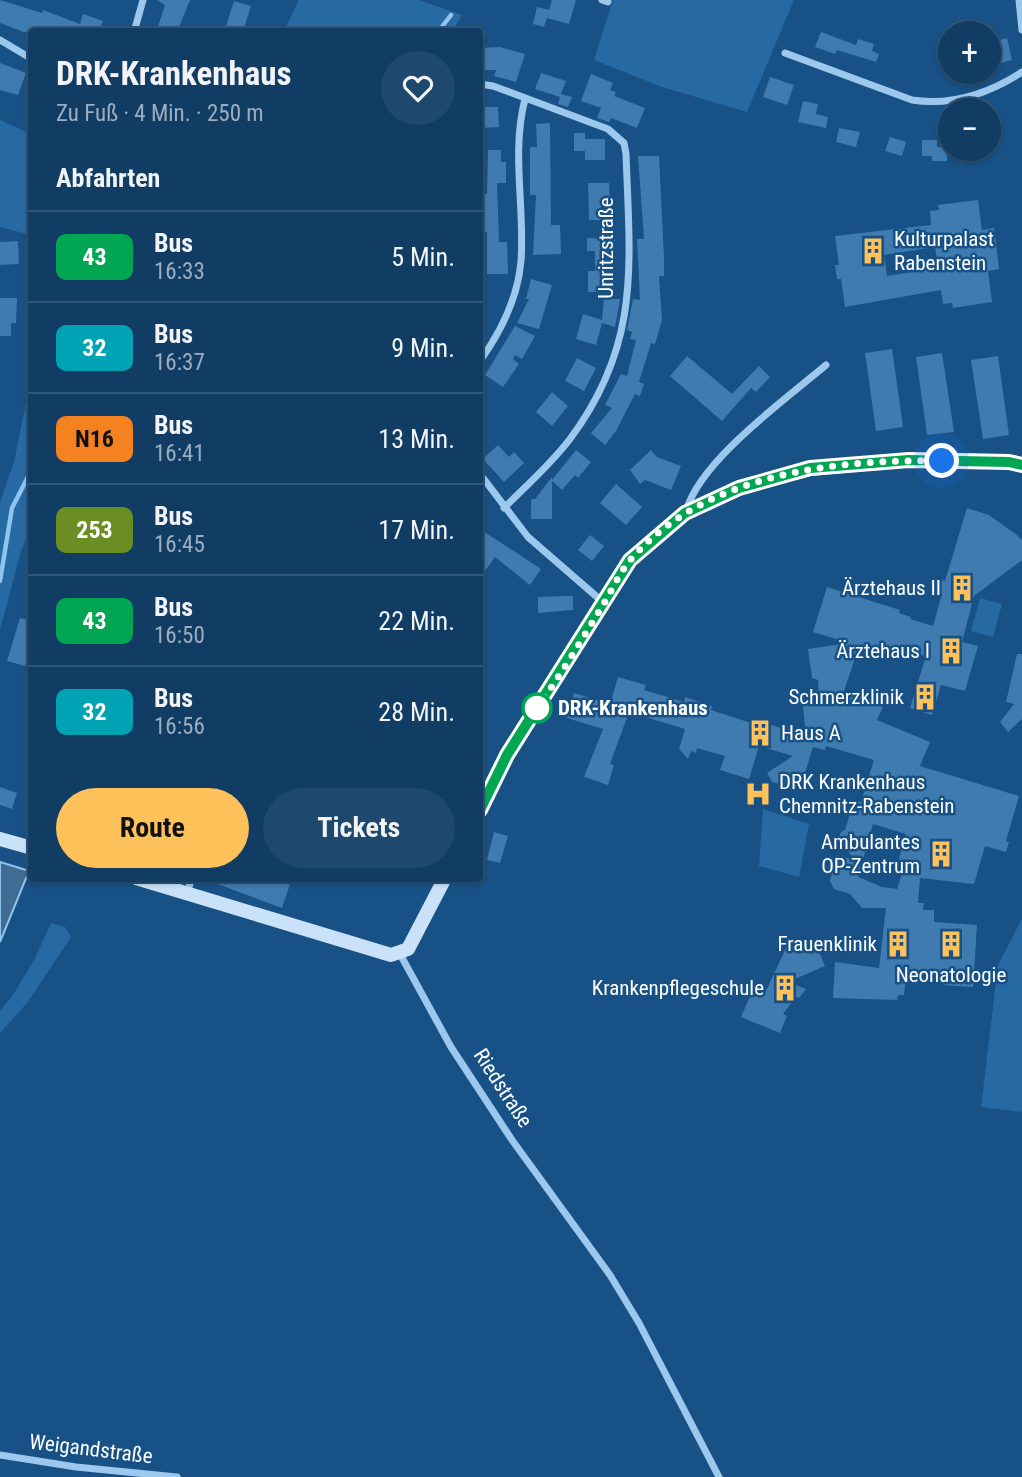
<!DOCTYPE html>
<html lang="de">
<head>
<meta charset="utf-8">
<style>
  body { margin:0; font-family:"Roboto Condensed",sans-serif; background:#1e486d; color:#f1f3f6; height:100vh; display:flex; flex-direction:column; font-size:26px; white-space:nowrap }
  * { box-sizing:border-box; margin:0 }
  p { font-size:23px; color:#9caebf }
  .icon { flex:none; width:38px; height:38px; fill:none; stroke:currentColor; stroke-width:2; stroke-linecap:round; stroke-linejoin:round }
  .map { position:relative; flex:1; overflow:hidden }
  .side { position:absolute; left:28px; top:28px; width:455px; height:854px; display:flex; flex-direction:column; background:#113d64; border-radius:7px; box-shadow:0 2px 5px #0004,0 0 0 2px #305678 }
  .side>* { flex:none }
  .badge { padding:0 14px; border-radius:10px; font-size:24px; line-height:46px }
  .fabs { position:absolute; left:938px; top:21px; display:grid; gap:14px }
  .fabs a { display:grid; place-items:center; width:63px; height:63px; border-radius:50%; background:#113d64; box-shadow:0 2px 5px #0004,0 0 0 2px #305678; font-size:35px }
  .you { position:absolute; width:35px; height:35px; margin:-18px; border:5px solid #fff; border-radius:50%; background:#1a73e8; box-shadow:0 0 0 10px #1a73e833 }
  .map>.badge { position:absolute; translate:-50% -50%; box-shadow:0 0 0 4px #fff }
  h2 { padding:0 28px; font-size:26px; line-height:63px }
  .round { display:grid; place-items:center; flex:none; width:74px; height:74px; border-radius:37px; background:#1e486d }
  .headline { display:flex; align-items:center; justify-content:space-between; height:119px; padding:0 28px }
  h1 { font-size:33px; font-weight:700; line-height:52px }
  .button { display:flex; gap:14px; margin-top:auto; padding:14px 28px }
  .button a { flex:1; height:80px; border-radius:42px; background:#ffc159; color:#111; font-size:28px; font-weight:700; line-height:80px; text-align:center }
  .button a+a { background:#1e486d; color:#f1f3f6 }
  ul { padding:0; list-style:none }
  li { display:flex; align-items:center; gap:21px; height:91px; padding:0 28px; border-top:2px solid #305678 }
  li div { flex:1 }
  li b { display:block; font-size:26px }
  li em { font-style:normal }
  li .badge { min-width:77px; font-weight:700; text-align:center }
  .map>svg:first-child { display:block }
  .green { fill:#2669a3 }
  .water { fill:#406b92; stroke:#8fc4f0; stroke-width:2 }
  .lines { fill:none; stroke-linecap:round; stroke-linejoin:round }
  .stream { stroke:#8fc4f0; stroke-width:4.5 }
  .building { fill:#3f7baf; fill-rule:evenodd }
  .street { stroke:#9dc8ed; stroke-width:7 }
  .secondary { stroke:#c9e2f9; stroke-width:14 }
  .line-casing { stroke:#fff; stroke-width:16 }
  .line { stroke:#00a651; stroke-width:10 }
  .walk { stroke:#fff; stroke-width:7; stroke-dasharray:0 12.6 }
  .stop-dot { fill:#fff; stroke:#00a651; stroke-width:3.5 }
  .labels { text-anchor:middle; stroke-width:5; stroke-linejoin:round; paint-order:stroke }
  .poi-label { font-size:21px; fill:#fff; stroke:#175185; text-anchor:end }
  .street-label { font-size:21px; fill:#fff; stroke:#175185 }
  .stop-label { font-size:21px; font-weight:bold; fill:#fff; stroke:#175185; text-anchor:start }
</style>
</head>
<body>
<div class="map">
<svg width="1022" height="1477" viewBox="0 0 1022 1477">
  <rect width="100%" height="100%" fill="#175185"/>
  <!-- green -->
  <path class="green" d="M299 0H419L462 15 453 31H284Z
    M613 0H794L747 112 662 87 594 60Z
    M0 120 31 134V235L0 227Z
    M31 378V529L21 551 0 630V502L14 462Z
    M980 598 1002 604 993 637 971 631Z
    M763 809 809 824 799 877 759 866Z
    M1022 919V1112L981 1107 998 965Z
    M51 923 65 927 71 937 28 1002 0 1033V1011L13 995 34 960Z"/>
  <!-- water -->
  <path class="water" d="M0 862 29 871 0 942Z"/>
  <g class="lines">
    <!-- stream -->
    <path class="stream" d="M438 32 451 15
      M0 581 12 508 32 469"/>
  </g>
  <!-- building -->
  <path class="building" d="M0 0 42 13 43 10 80 24 83 14 103 21 99 32H24L0 23Z
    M157 0H190L177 32H156L165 5Z
    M552 0H576L569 24 547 18 549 11 544 27 533 24 537 7 549 10Z
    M234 1 251 6 243 31 226 26Z
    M821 32 856 45 858 39 874 44 872 51 879 54 876 62 837 50 835 54 815 47Z
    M1007 38 1012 60 989 66V52L991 51 989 43Z
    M500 47 525 54 516 82 494 76 496 70H480V48Z
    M0 63 26 73 18 95 0 90Z
    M541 73 566 81 561 94 572 97 568 107 558 104 560 97 535 89Z
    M591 74 613 83 610 90 616 92 614 96 645 108 637 128 611 118 609 122 597 118 601 108 581 101Z
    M770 77 794 85 787 105 763 97Z
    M803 101 818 104 816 114 828 117 826 128 798 122Z
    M480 107H498L499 127 480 128Z
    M550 123 551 225H560L561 254 533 255 536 195H530V147H537L536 124Z
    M839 128 860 132 856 147 836 142Z
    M574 133H585V139H605V160H585V151H574Z
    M890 137 906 142 902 156 885 151Z
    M922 140H937V147L947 148V161H932V156H922Z
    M488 150H501V162H506V183H497L498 211 499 242H507L508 274H487V232H480V194H487Z
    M638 156H659L664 257V276H659L662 320 655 344 651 343 639 382 644 384 640 396 635 394 616 431 605 445 591 433 612 408 605 405 621 374 627 376 636 340 630 339 632 332 627 330 633 299 640 300 637 239H644Z
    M588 183H609L610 204H601V220H589Z
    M978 200 982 230 994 228 999 269 988 271 992 302 953 308 952 303 943 304 941 290 845 307 841 279H837L835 265H839L835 236 931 225 930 211 939 210 938 205ZM935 247 938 268 887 276 884 255Z
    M587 238 615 239V256H606V292H588V271H595V251H587Z
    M18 241 19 264 0 265V242Z
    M531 279 552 285 539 329 517 323 529 299H526Z
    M0 298H17L16 323H11V336H0Z
    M604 299H620L615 327 602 323 596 345 576 339 583 314 602 320Z
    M515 326 535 336 522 359 515 355 513 359 519 364 503 387 485 375Z
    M892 349 903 427 876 431 865 353Z
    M942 353 954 432 927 435 916 357Z
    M687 356 732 394 759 366 770 377 756 392 751 388 722 421 670 376Z
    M998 356 1009 435 983 439 971 360Z
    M577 358 596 368 584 391 565 381Z
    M552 392 568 406 552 426 536 412Z
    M498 445 509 457 514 452 524 463 504 482 483 459Z
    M576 450 591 462 578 478 575 475 562 490 552 481V519H531V499H535L552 477V480Z
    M651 450 657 457 681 466 671 490 645 480 640 484 630 470Z
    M616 484 642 507 626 525 600 503Z
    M967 508 989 515 1017 535 1022 540V560L974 596 962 642 978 646 965 691 941 685 932 715 910 708 926 656 905 650 902 659 859 646 844 691 883 707 877 720 930 742 920 766 1019 796 1006 841 1009 842 1006 852 985 846 974 884 920 878 918 903H924L923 910H934V922L977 925 973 987 943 985 944 972 907 969 904 995H898L897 1000 833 998 835 962 879 968 886 908H862L850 894 834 889 830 881 837 855 854 860 839 837 841 832 845 830 854 800 861 802 874 760 826 746 825 750 813 747 800 790 772 782 767 773 793 756 759 746 749 779 720 770 725 756 697 748 696 753 691 751 688 759 679 749 685 729 629 712 610 764 614 765 608 785 584 777 603 729 567 718 574 693 610 704 618 677 646 685 644 690 684 702 685 697 712 706 711 710 751 723 752 718 806 737 803 707 819 697 818 680 812 678 808 649 849 643 813 632 827 587 900 610 899 613 911 617 910 619 933 626 942 594 938 593 942 580 945 581ZM873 824 906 834 898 862 905 864 897 889 882 887 858 877Z
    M480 529 541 569 530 585 495 557 480 578Z
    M590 535 604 546 592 561 578 550Z
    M567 596H573V610L538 613V597Z
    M20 618 32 621V643L25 666 7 661Z
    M1017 654H1022V719L1008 732 1000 722 1014 704 1006 702Z
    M0 787 17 793 12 809 0 805Z
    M494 832 508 836 500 863 487 860Z
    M201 878H292L282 908Z
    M788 944 820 954 825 966 788 982 806 989 799 998 796 997 783 1014 787 1016 780 1033 741 1017 752 992 763 997Z"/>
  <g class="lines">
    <!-- street -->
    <path class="street" d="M602 0 608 2
      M1019 0 1022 30
      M134 32 143 0
      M0 40 32 59
      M785 53 912 100C952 106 988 94 1022 72
      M480 84 493 86 608 129 624 143 626 154C630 265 641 344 570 439 551 464 526 486 504 508
      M480 361C500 333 518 297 521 261 525 207 511 153 525 99
      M480 474 528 537 604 603
      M686 512C698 462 786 399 826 365
      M187 893 192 878
      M400 954 451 1047 512 1140 610 1275 639 1323 719 1477
      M0 1455 76 1467 177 1477"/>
    <!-- secondary -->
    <path class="secondary" d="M480 810 507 755 630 560 685 513 739 488 810 469 909 460 1009 462 1022 465
      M0 839 32 848
      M136 878 391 955 408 949 445 878"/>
  </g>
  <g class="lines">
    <!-- line casing -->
    <g class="line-casing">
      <path id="line" d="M480 810 507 755 630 560 685 513 739 488 810 468 909 460 1009 462 1022 465"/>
    </g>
    <!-- line -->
    <use href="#line" class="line"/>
    <!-- walk -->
    <path class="walk" d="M537 708C561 675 582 639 603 605 612 590 620 572 631 559 706 473 835 459 942 461"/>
  </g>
  <!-- icons -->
  <defs>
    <g id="building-bare" transform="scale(2.1)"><path d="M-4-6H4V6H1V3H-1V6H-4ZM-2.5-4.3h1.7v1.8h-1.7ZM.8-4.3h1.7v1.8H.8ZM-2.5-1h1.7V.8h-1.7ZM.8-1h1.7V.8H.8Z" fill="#ffc159" stroke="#175185" stroke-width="2.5" paint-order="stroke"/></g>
    <g id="hospital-bare" transform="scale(2.1)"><path d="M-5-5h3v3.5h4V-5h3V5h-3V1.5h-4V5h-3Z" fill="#ffc159" stroke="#175185" stroke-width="2.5" paint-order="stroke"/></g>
  </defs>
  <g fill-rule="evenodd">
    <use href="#building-bare" x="873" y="251"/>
    <use href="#building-bare" x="962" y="588"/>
    <use href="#building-bare" x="951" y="651"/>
    <use href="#building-bare" x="925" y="697"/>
    <use href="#building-bare" x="760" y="733"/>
    <use href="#hospital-bare" x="758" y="794"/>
    <use href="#building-bare" x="941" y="854"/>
    <use href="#building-bare" x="898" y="944"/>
    <use href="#building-bare" x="951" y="944"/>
    <use href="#building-bare" x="785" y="988"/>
  </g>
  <!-- markers -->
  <circle class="stop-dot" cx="537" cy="708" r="14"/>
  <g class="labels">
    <!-- poi labels -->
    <g class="poi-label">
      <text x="894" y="246" text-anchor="start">Kulturpalast<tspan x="894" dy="24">Rabenstein</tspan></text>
      <text x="941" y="595">Ärztehaus II</text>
      <text x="930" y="658">Ärztehaus I</text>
      <text x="904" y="704">Schmerzklinik</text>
      <text x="781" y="740" text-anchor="start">Haus A</text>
      <text x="779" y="789" text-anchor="start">DRK Krankenhaus<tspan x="779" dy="24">Chemnitz-Rabenstein</tspan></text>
      <text x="920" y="849">Ambulantes<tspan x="920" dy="24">OP-Zentrum</tspan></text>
      <text x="877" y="951">Frauenklinik</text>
      <text x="951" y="982" text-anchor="middle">Neonatologie</text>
      <text x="764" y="995">Krankenpflegeschule</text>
    </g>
    <!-- street labels -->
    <g class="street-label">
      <text transform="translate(606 248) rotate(-90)" y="7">Unritzstraße</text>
      <text transform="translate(503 1088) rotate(57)" y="7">Riedstraße</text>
      <text transform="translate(91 1449) rotate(7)" y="7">Weigandstraße</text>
    </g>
    <!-- stop labels -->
    <g class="stop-label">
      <text x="558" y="715">DRK-Krankenhaus</text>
    </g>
  </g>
</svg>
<div class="fabs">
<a>+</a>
<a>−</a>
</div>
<div class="you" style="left:942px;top:461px"></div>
<section class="side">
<div class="headline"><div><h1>DRK-Krankenhaus</h1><p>Zu Fuß · 4 Min. · 250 m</p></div><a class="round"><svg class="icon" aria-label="heart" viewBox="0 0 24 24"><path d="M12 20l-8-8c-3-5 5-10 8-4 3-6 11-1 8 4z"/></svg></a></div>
<h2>Abfahrten</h2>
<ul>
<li><span class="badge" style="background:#00a651;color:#fff">43</span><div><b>Bus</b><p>16:33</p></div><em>5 Min.</em></li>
<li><span class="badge" style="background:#00a3b4;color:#fff">32</span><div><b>Bus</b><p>16:37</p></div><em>9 Min.</em></li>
<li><span class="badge" style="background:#f58220;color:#111">N16</span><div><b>Bus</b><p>16:41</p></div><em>13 Min.</em></li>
<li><span class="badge" style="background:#6b8e23;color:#fff">253</span><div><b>Bus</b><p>16:45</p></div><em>17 Min.</em></li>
<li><span class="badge" style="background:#00a651;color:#fff">43</span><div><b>Bus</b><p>16:50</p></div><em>22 Min.</em></li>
<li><span class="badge" style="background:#00a3b4;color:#fff">32</span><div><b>Bus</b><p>16:56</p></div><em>28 Min.</em></li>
</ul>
<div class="button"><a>Route</a><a>Tickets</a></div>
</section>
</div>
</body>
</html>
